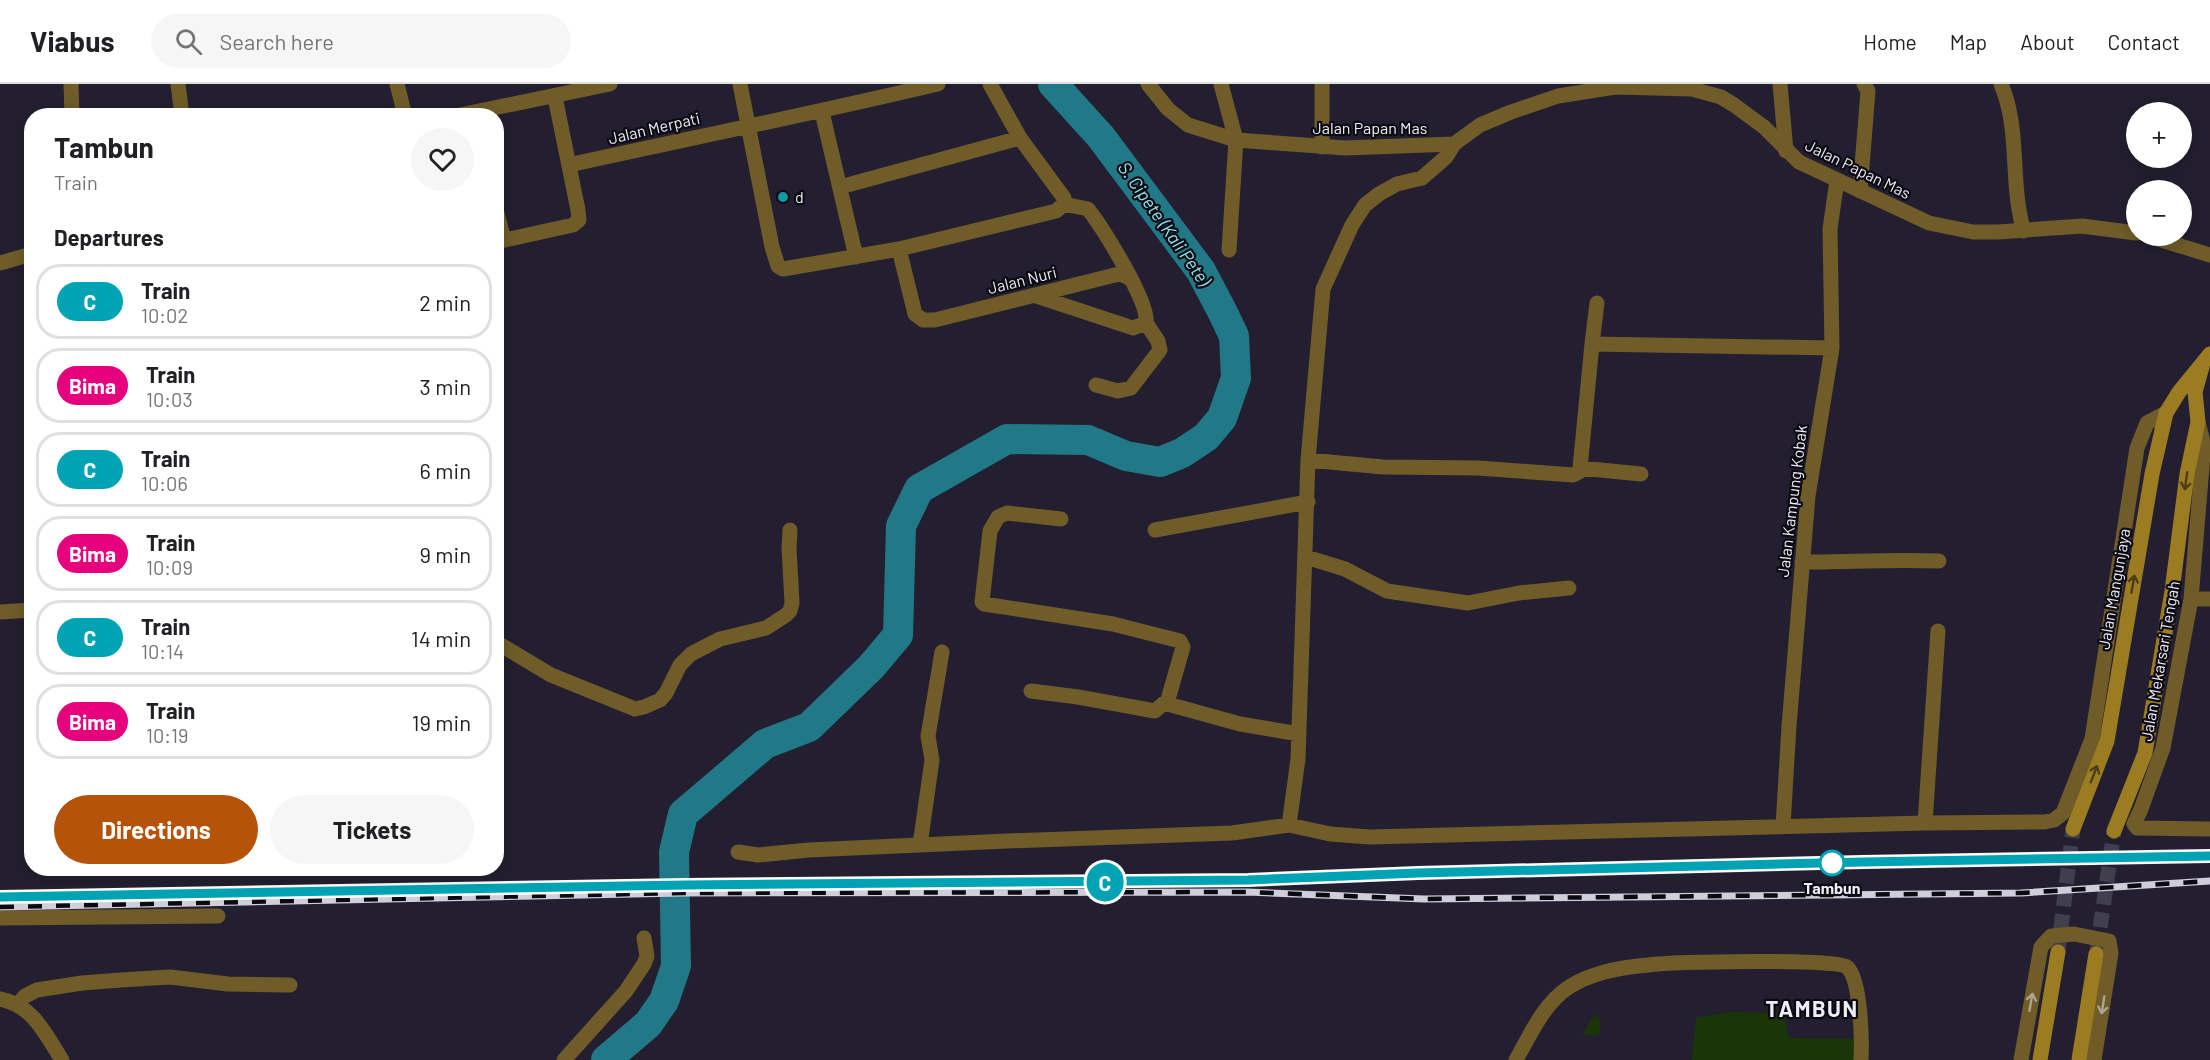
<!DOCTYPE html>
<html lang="en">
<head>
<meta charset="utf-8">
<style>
  body { margin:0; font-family:Barlow,sans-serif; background:#f6f6f6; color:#202124; height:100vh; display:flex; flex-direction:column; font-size:22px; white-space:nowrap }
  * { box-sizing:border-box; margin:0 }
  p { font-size:20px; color:#757577 }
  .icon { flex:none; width:33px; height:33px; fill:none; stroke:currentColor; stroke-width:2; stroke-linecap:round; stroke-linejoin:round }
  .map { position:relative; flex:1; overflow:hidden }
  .drawer { position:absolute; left:24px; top:24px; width:480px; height:768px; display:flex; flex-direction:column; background:#fff; border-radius:24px; box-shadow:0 3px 15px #0003 }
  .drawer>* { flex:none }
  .badge { padding:0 12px; border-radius:20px; font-size:21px; line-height:39px }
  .tools { position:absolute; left:2126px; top:18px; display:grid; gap:12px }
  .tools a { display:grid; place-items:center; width:66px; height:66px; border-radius:50%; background:#fff; box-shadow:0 3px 15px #0003; font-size:30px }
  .map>.badge { position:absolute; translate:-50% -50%; box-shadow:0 0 0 3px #fff }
  h2 { padding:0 30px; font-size:22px; line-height:54px }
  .round { display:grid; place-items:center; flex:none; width:63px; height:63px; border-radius:32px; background:#f6f6f6 }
  .overview { display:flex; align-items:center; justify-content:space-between; height:102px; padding:0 30px }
  h1 { font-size:28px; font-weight:700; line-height:45px }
  .primary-button { display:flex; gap:12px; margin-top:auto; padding:12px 30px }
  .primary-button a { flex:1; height:69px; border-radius:36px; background:#b45309; color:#fff; font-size:24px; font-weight:700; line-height:69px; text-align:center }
  .primary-button a+a { background:#f6f6f6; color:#202124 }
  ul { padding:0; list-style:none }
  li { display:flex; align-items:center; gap:18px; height:75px; margin:0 12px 9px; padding:0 18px; border:3px solid #e0e0e0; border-radius:24px }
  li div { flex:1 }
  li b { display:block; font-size:22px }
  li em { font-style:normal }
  li .badge { min-width:66px; font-weight:700; text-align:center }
  header { display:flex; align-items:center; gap:36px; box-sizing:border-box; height:84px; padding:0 30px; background:#fff; border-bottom:2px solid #e0e0e0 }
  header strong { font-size:28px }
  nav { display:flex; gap:33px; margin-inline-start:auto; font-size:21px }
  .search { width:420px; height:54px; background:#f6f6f6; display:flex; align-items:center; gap:15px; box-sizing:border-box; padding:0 21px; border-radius:33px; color:#757577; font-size:22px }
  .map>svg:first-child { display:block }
  .green { fill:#1a3608 }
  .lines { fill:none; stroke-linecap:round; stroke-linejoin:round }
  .river { stroke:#217988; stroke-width:30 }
  .secondary-tunnel { stroke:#413e4e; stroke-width:15; stroke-dasharray:15 8; stroke-linecap:butt }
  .minor { stroke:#6f5c29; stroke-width:15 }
  .tertiary { stroke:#6f5c29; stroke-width:15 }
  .secondary { stroke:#9b7c20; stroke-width:15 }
  .rail-casing { stroke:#d0ceda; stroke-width:7 }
  .rail { stroke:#0c0a11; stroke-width:4.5; stroke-dasharray:14; stroke-linecap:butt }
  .oneway { stroke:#4c3d18 }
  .oneway2 { stroke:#aea490 }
  .line-casing { stroke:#fff; stroke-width:14 }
  .line { stroke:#00a3b4; stroke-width:9 }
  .culture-dot { fill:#0f9aa8; stroke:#0c0a11; stroke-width:2 }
  .stop-dot { fill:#fff; stroke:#00a3b4; stroke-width:3 }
  .labels { text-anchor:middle; stroke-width:4.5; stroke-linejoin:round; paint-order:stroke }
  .street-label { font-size:16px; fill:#eeecf8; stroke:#0c0a11 }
  .poi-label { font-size:16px; fill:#eeecf8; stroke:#0c0a11; text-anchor:start }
  .stop-label { font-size:16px; font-weight:bold; fill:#eeecf8; stroke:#0c0a11 }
  .water-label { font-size:18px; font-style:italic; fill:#96e5f5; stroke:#0c0a11 }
  .district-label { font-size:22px; font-weight:bold; letter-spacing:1.5px; fill:#eeecf8; stroke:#0c0a11 }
</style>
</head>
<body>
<header>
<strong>Viabus</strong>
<div class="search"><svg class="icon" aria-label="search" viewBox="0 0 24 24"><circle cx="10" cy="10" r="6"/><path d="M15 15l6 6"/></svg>Search here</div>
<nav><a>Home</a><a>Map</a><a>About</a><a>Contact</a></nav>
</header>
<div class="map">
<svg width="2210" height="976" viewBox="0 0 2210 976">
  <rect width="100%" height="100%" fill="#231f30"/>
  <!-- green -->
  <path class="green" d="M1728 928 1784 929 1789 954 1860 955 1861 976H1692L1696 934Z
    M1595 931H1599L1600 949 1596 952 1582 950Z"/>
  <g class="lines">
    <!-- river -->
    <path class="river" d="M606 976 648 940 664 917 676 882 674 768 683 730 765 660 809 643 871 583 898 551 901 442 919 405 1007 355 1088 356 1126 372 1160 378 1182 369 1206 353 1222 334 1236 294 1234 252 1223 229 1201 187 1101 53 1053 0"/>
    <!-- secondary-tunnel -->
    <path class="secondary-tunnel" d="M2097 866 2114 747
      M2058 868 2073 745"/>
    <!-- minor -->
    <path class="minor" d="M71 0 72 32
      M178 0 182 32
      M397 0 405 32
      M740 0 772 163 778 182 783 185 899 165 1056 127 1064 120V114L1020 54 990 0
      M1221 0 1236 56 1229 166
      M1780 0 1786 67
      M2001 0C2016 35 2013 73 2017 110 2018 123 2021 135 2023 147
      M822 28 856 173
      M1454 60 1446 73 1422 94 1397 100 1379 110 1365 121 1352 141 1323 205 1308 376 1298 675 1289 741 1330 750 1370 753 1925 739 2044 738 2054 736 2063 729 2092 655 2137 364 2147 339 2166 329
      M1322 63V0
      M569 81C692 54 815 29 938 0
      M840 103 1020 54
      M1860 107 1868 7 1864 0
      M496 125 504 156
      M496 158 573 141 579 136 578 126 555 13
      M899 165 915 230 923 236H935L1115 191 1121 190 1129 194
      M1036 212 1133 244 1146 239C1150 219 1102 143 1088 125L1064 120
      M1592 260 1597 219
      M1096 301 1118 307 1131 304 1160 266 1158 257 1146 239
      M2198 338 2203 358V371L2191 515 2163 664 2141 725 2134 740 2137 744 2210 745
      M1308 376 1383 383 1478 384 1573 391 1579 388 1580 384 1592 260 1832 264
      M1580 384 1641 390
      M1061 435 1007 429 998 433 990 447 982 518 984 520 1113 540 1180 557 1183 563 1167 619
      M1155 446 1308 418
      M1306 473 1345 485 1387 507 1468 519 1519 509 1569 504
      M1802 478C1848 478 1893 475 1939 477
      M2191 515H2210
      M0 528 32 526
      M496 558 551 591 635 625 644 623 660 616 666 609 680 581 691 570 720 555 766 544 786 531 790 527 792 519 789 464 790 446
      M1031 607 1078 613 1155 627 1164 619 1240 640 1299 650
      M1925 739 1938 547
      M1783 742 1789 642 1808 412 1832 264 1830 145 1837 96
      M920 761 932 676 928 652 942 568
      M738 768 758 771 809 766 1007 757 1232 749 1289 741
      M0 834 218 832
      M0 915C33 921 46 951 62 976
      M18 920 25 912 37 906 82 899 121 896 170 893 228 900 290 901
      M564 976 626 907 644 880 647 872 644 854
      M1516 976C1530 951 1544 919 1569 903 1591 889 1622 883 1648 881 1671 878 1836 874 1847 883 1861 895 1862 958 1861 976
      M2021 976 2041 863 2051 852 2074 850 2109 857 2111 869 2094 976"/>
    <!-- tertiary -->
    <path class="tertiary" d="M1148 0 1168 25 1188 41 1236 56 1345 64 1454 60 1480 41 1511 28 1558 12 1615 3 1692 5 1721 13 1734 21 1764 43 1799 78 1929 139 1973 148H1998L2082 142 2136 149
      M455 32 610 0
      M2148 152 2210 171
      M0 179 32 170"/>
    <!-- secondary -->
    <path class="secondary" d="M2073 745 2107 657 2152 390 2166 329 2179 308 2210 270
      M2114 747 2145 669 2172 507 2187 390 2198 338 2195 308 2202 283
      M2040 976 2058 868
      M2079 976 2096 870"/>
    <!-- rail casing -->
    <g class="rail-casing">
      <path id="rail" d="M894 800 1248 796 1418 789 2027 774 2210 772
        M0 813 111 811
        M0 823 684 809 1247 808 1424 815 2021 809 2210 797"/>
    </g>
    <!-- rail -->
    <use href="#rail" class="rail"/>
  </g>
  <!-- one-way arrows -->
  <defs><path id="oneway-shaft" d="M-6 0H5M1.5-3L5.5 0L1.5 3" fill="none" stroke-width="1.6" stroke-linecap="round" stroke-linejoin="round" transform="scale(1.5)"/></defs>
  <g class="oneway">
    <use href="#oneway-shaft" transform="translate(2186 397) rotate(98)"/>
    <use href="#oneway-shaft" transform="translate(2133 500) rotate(-80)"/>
    <use href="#oneway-shaft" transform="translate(2094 690) rotate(-69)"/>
  </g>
  <g class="oneway2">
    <use href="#oneway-shaft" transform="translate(2031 918) rotate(-80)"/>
    <use href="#oneway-shaft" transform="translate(2103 921) rotate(99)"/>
  </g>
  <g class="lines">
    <!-- line casing -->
    <g class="line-casing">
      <path id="line" d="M0 813 685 801 1248 796 1418 789 1863 778 2210 772"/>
    </g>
    <!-- line -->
    <use href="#line" class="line"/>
  </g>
  <!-- markers -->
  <circle class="culture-dot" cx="783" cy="113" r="6"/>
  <circle class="stop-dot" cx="1832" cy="779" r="12"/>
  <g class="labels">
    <!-- street labels -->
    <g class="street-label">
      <text transform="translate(654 44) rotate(-13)" y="6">Jalan Merpati</text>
      <text x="1370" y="50">Jalan Papan Mas</text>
      <text transform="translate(1858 85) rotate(26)" y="6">Jalan Papan Mas</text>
      <text transform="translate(1022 196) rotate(-14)" y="6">Jalan Nuri</text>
      <text transform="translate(1792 417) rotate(-83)" y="6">Jalan Kampung Kobak</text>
      <text transform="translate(2114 505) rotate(-80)" y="6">Jalan Mangunjaya</text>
      <text transform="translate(2160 577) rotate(-80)" y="6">Jalan Mekarsari Tengah</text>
    </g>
    <!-- poi labels -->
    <g class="poi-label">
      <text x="795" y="119">d</text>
    </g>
    <!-- stop labels -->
    <g class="stop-label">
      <text x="1832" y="810">Tambun</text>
    </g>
    <!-- water labels -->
    <g class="water-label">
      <text transform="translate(1164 140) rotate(55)" y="6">S. Cipete (Kali Pete)</text>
    </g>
    <!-- district labels -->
    <g class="district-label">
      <text x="1812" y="933">TAMBUN</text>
    </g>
  </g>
</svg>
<div class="tools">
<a>+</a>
<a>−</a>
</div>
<b class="badge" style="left:1105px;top:798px;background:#00a3b4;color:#fff">C</b>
<section class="drawer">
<div class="overview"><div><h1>Tambun</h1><p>Train</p></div><a class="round"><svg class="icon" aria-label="heart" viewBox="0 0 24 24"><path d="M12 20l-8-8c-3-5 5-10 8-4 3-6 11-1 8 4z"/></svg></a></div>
<h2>Departures</h2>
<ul>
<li><span class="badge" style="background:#00a3b4;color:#fff">C</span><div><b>Train</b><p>10:02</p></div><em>2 min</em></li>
<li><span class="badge" style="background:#e6007e;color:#fff">Bima</span><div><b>Train</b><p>10:03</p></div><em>3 min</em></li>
<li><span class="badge" style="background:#00a3b4;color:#fff">C</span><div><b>Train</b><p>10:06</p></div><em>6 min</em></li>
<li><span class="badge" style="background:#e6007e;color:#fff">Bima</span><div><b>Train</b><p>10:09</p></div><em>9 min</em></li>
<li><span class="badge" style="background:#00a3b4;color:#fff">C</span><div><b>Train</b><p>10:14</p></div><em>14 min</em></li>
<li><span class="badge" style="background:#e6007e;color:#fff">Bima</span><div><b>Train</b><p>10:19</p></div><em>19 min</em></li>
</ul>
<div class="primary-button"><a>Directions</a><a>Tickets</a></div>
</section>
</div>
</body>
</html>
